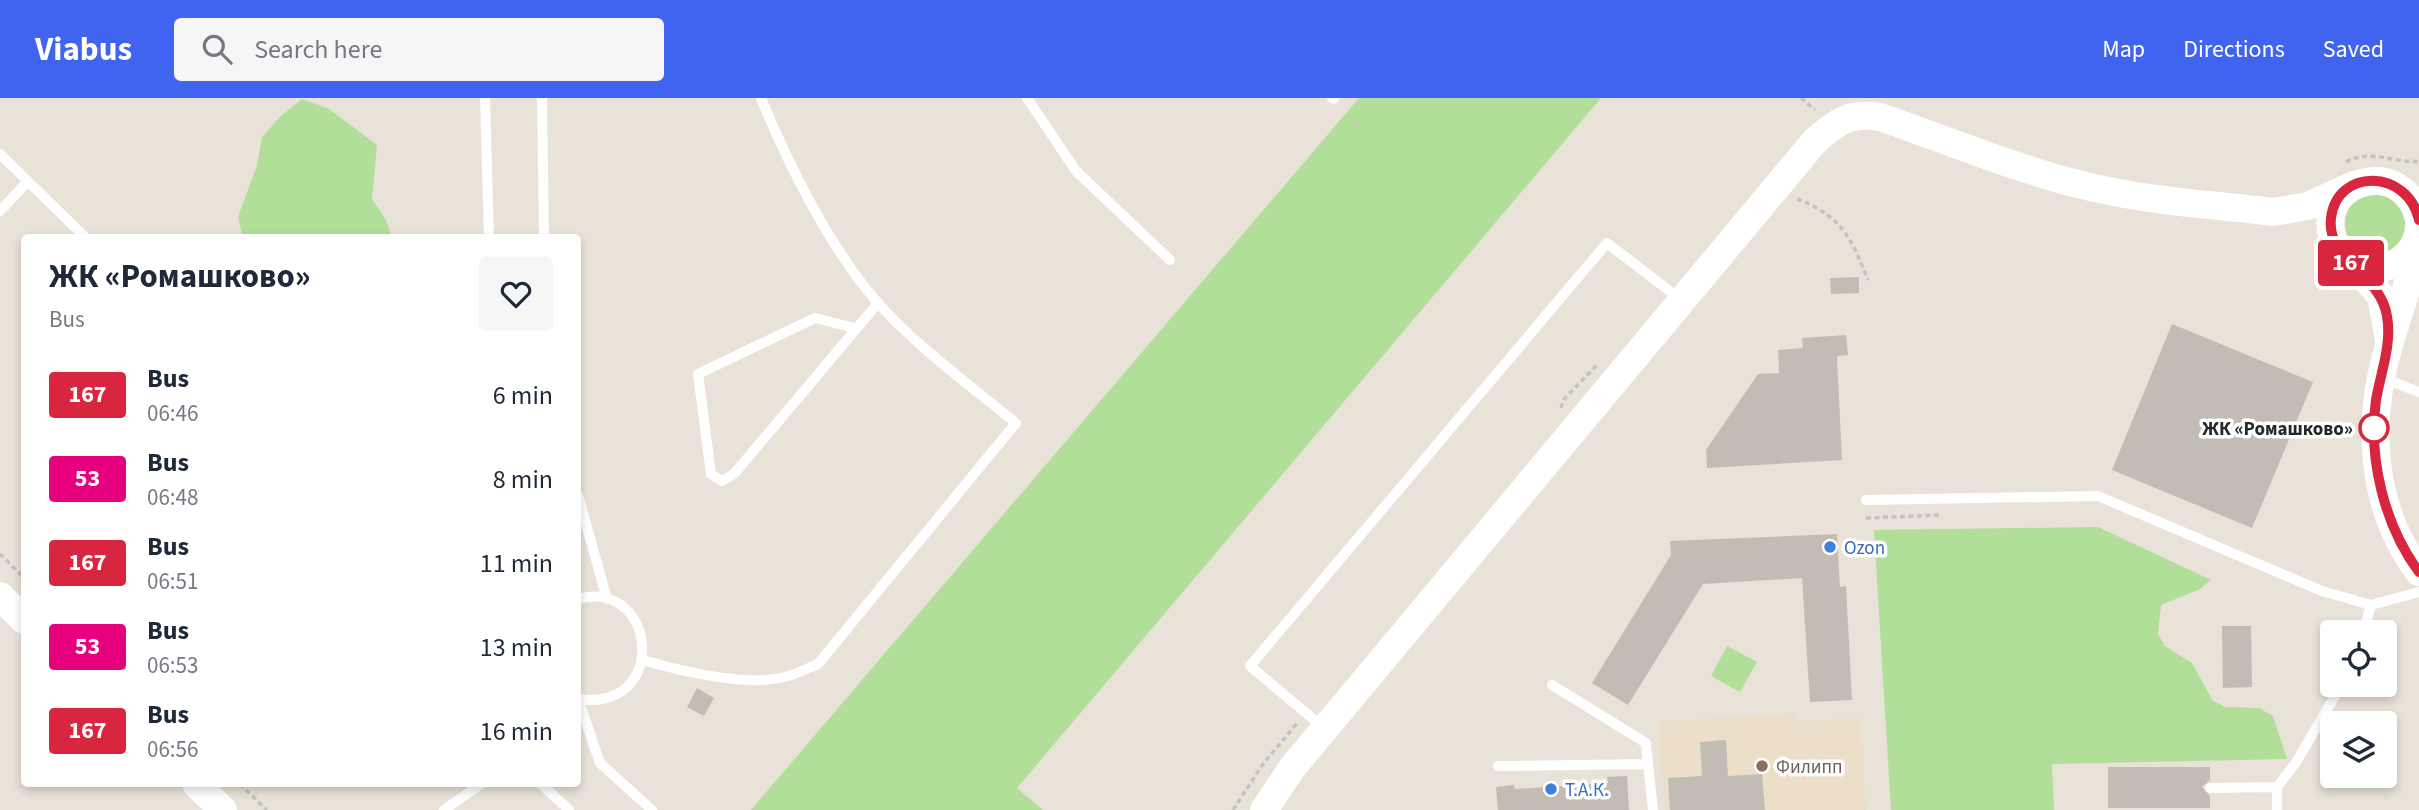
<!DOCTYPE html>
<html lang="en">
<head>
<meta charset="utf-8">
<style>
  body { margin:0; font-family:"Source Sans 3",sans-serif; background:#f6f6f7; color:#1f2937; height:100vh; display:flex; flex-direction:column; font-size:26px; white-space:nowrap }
  * { box-sizing:border-box; margin:0 }
  p { font-size:23px; color:#747a83 }
  .icon { flex:none; width:38px; height:38px; fill:none; stroke:currentColor; stroke-width:2; stroke-linecap:round; stroke-linejoin:round }
  .map { position:relative; flex:1; overflow:hidden }
  .drawer { position:absolute; left:21px; top:136px; width:560px; height:553px; display:flex; flex-direction:column; background:#fff; border-radius:7px; box-shadow:0 4px 10px #0003 }
  .drawer>* { flex:none }
  .badge { padding:0 14px; border-radius:5px; font-size:24px; line-height:46px }
  .controls { position:absolute; left:2320px; top:522px; display:grid; gap:14px }
  .controls a { display:grid; place-items:center; width:77px; height:77px; border-radius:7px; background:#fff; box-shadow:0 4px 10px #0003; font-size:35px }
  .map>.badge { position:absolute; translate:-50% -50%; box-shadow:0 0 0 4px #fff }
  .round { display:grid; place-items:center; flex:none; width:74px; height:74px; border-radius:7px; background:#f6f6f7 }
  .head { display:flex; align-items:center; justify-content:space-between; height:119px; padding:0 28px }
  h1 { font-size:33px; font-weight:700; line-height:52px }
  ul { padding:0; list-style:none }
  li { display:flex; align-items:center; gap:21px; height:84px; padding:0 28px }
  li div { flex:1 }
  li b { display:block; font-size:26px }
  li em { font-style:normal }
  li .badge { min-width:77px; font-weight:700; text-align:center }
  header { display:flex; align-items:center; gap:42px; box-sizing:border-box; height:98px; padding:0 35px; background:#4064f0; color:#fff }
  header strong { font-size:33px }
  nav { display:flex; gap:38px; margin-inline-start:auto; font-size:24px }
  .search { width:490px; height:63px; background:#f6f6f7; display:flex; align-items:center; gap:18px; box-sizing:border-box; padding:0 24px; border-radius:7px; color:#747a83; font-size:26px }
  .map>svg:first-child { display:block }
  .education { fill:#ebdfc9 }
  .green { fill:#b1de98 }
  .building { fill:#c2bcb5 }
  .lines { fill:none; stroke-linecap:round; stroke-linejoin:round }
  .path { stroke:#c3c3c3; stroke-width:3.5; stroke-dasharray:5 3.5; stroke-linecap:butt }
  .service { stroke:#fff; stroke-width:10 }
  .tertiary { stroke:#fff; stroke-width:28 }
  .line-casing { stroke:#fff; stroke-width:16 }
  .line { stroke:#d7263d; stroke-width:10 }
  .stop-dot { fill:#fff; stroke:#d7263d; stroke-width:3.5 }
  .shop-dot { fill:#3f7fe0; stroke:#fff; stroke-width:2.5 }
  .education-dot { fill:#8d6e63; stroke:#fff; stroke-width:2.5 }
  .labels { text-anchor:middle; stroke-width:7; stroke-linejoin:round; paint-order:stroke }
  .stop-label { font-size:19px; font-weight:bold; fill:#272727; stroke:#fff; text-anchor:end }
  .shop-label { font-size:19px; fill:#366cbe; stroke:#fff; text-anchor:start }
  .education-label { font-size:19px; fill:#785e54; stroke:#fff; text-anchor:start }
</style>
</head>
<body>
<header>
<strong>Viabus</strong>
<div class="search"><svg class="icon" aria-label="search" viewBox="0 0 24 24"><circle cx="10" cy="10" r="6"/><path d="M15 15l6 6"/></svg>Search here</div>
<nav><a>Map</a><a>Directions</a><a>Saved</a></nav>
</header>
<div class="map">
<svg width="2419" height="712" viewBox="0 0 2419 712">
  <rect width="100%" height="100%" fill="#e9e2d9"/>
  <!-- education -->
  <path class="education" d="M1794 615 1795 624 1861 620 1866 712H1665L1658 624Z"/>
  <!-- green -->
  <path class="green" d="M1359 0H1601L1017 690 1043 712H751Z
    M302 1 329 11 377 47 372 101 386 122 392 140H243L238 119 257 67 262 39 281 18Z
    M2345 126a31 31 0 1 1 62 0a31 31 0 1 1-62 0Z
    M2098 429 2211 482 2200 491 2161 507 2158 536 2165 548 2192 565 2213 603 2226 609 2259 610 2273 618 2287 661 2052 666 2054 712H1891L1874 432Z
    M1727 548 1757 564 1740 594 1711 578Z"/>
  <!-- building -->
  <path class="building" d="M1859 179V195L1831 196 1830 180Z
    M2172 226 2313 284 2252 430 2112 372Z
    M1846 237 1848 257 1837 258 1842 362 1707 370 1706 352 1758 276 1779 275 1778 252 1803 250 1802 240Z
    M1837 436 1840 489 1846 488 1852 602 1810 604 1802 480 1703 486 1628 607 1592 585 1671 457 1670 443Z
    M2222 528H2251L2252 589 2223 590Z
    M697 590 714 600 704 618 687 609Z
    M1726 642 1728 678 1762 676 1765 712H1670L1668 680 1702 678 1700 644Z
    M2108 669H2210V682L2202 689 2210 698V710H2108Z
    M1627 678 1629 712H1498L1496 689 1514 687 1515 691 1608 685 1607 679Z"/>
  <g class="lines">
    <!-- path -->
    <path class="path" d="M1801 0 1815 12
      M2346 64C2371 50 2394 66 2419 63
      M1797 101C1842 118 1851 140 1868 182
      M1561 310 1564 301 1598 266
      M1866 420 1941 417
      M0 456 24 480
      M240 686 267 712
      M1233 712 1263 666 1298 624"/>
    <!-- service -->
    <path class="service" d="M485 0 489 140
      M542 0 544 140
      M1027 0 1076 73 1170 162
      M1332 0 1334 1
      M0 56 86 140
      M0 113 28 83
      M854 230 815 220 698 276 711 376 722 383 734 376 878 205
      M2383 280 2419 294
      M578 397 607 501
      M1866 402 2098 398 2322 493 2371 507 2419 494
      M578 501C656 479 671 614 578 601
      M2363 534 2371 507
      M643 562C681 573 749 590 788 578 798 575 808 570 818 566L1016 325C970 287 918 250 878 205 831 152 788 66 761 0
      M578 601 600 665 652 712
      M1325 631 1250 568 1607 145 1680 201
      M1648 666 1653 712
      M1498 668 1648 666 1646 645 1552 587
      M541 686 569 712
      M2277 689V712
      M2210 690 2277 689 2295 666 2342 586
      M444 712 481 686"/>
    <!-- tertiary -->
    <path class="tertiary" d="M2419 122C2406 58 2317 80 2332 138 2336 151 2345 161 2356 166 2384 180 2417 159 2419 129
      M2414 148C2411 184 2399 213 2389 247 2366 324 2370 408 2419 474
      M2350 163 2381 198 2389 242
      M0 498 24 522
      M196 686 223 712
      M1264 712 1292 670 1815 43C1836 24 1850 14 1880 19 1947 42 2013 70 2082 87 2144 103 2210 106 2273 114L2308 108 2354 87"/>
  </g>
  <g class="lines">
    <!-- line casing -->
    <g class="line-casing">
      <path id="line" d="M2419 122C2408 71 2337 69 2331 120 2326 163 2380 175 2387 218 2392 247 2381 273 2376 302 2368 360 2384 427 2419 474"/>
    </g>
    <!-- line -->
    <use href="#line" class="line"/>
  </g>
  <!-- markers -->
  <circle class="stop-dot" cx="2374" cy="330" r="14"/>
  <g class="shop-dot">
    <circle cx="1830" cy="449" r="7"/>
    <circle cx="1551" cy="691" r="7"/>
  </g>
  <circle class="education-dot" cx="1762" cy="668" r="7"/>
  <g class="labels">
    <!-- stop labels -->
    <g class="stop-label">
      <text x="2353" y="337">ЖК «Ромашково»</text>
    </g>
    <!-- shop labels -->
    <g class="shop-label">
      <text x="1844" y="456">Ozon</text>
      <text x="1565" y="698">Т.А.К.</text>
    </g>
    <!-- education labels -->
    <g class="education-label">
      <text x="1776" y="675">Филипп</text>
    </g>
  </g>
</svg>
<div class="controls">
<a><svg class="icon" aria-label="locate" viewBox="0 0 24 24"><circle cx="12" cy="12" r="6"/><path d="M12 2v4M12 18v4M2 12h4M18 12h4"/></svg></a>
<a><svg class="icon" aria-label="layers" viewBox="0 0 24 24"><path d="M12 4l9 5-9 5-9-5zM3 14l9 5 9-5"/></svg></a>
</div>
<b class="badge" style="left:2351px;top:165px;background:#d7263d;color:#fff">167</b>
<section class="drawer">
<div class="head"><div><h1>ЖК «Ромашково»</h1><p>Bus</p></div><a class="round"><svg class="icon" aria-label="heart" viewBox="0 0 24 24"><path d="M12 20l-8-8c-3-5 5-10 8-4 3-6 11-1 8 4z"/></svg></a></div>
<ul>
<li><span class="badge" style="background:#d7263d;color:#fff">167</span><div><b>Bus</b><p>06:46</p></div><em>6 min</em></li>
<li><span class="badge" style="background:#e6007e;color:#fff">53</span><div><b>Bus</b><p>06:48</p></div><em>8 min</em></li>
<li><span class="badge" style="background:#d7263d;color:#fff">167</span><div><b>Bus</b><p>06:51</p></div><em>11 min</em></li>
<li><span class="badge" style="background:#e6007e;color:#fff">53</span><div><b>Bus</b><p>06:53</p></div><em>13 min</em></li>
<li><span class="badge" style="background:#d7263d;color:#fff">167</span><div><b>Bus</b><p>06:56</p></div><em>16 min</em></li>
</ul>
</section>
</div>
</body>
</html>
